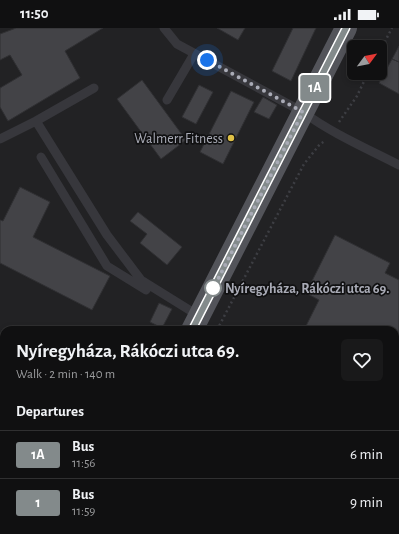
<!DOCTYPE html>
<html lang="en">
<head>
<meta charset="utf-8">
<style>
  body { margin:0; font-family:"Alegreya Sans",sans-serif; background:#19191a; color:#f1f3f6; height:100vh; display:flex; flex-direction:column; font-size:15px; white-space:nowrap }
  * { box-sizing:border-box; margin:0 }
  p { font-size:13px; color:#9c9d9f }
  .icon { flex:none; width:22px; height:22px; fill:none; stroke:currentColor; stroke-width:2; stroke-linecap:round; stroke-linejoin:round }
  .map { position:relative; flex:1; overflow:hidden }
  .drawer { position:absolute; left:0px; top:298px; width:399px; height:208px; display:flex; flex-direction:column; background:#101011; border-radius:12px 12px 0 0; box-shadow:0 2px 6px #0003,0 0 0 1px #303031 }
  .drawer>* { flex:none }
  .badge { padding:0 8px; border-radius:3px; font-size:14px; line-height:26px }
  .needle { width:26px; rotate:58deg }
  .buttons { position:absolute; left:347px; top:12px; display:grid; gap:8px }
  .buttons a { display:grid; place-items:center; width:40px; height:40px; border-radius:6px; background:#101011; box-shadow:0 2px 6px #0003,0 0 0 1px #303031; font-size:20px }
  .you { position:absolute; width:20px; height:20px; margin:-10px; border:3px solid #fff; border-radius:50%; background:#1a73e8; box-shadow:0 0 0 6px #1a73e833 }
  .map>.badge { position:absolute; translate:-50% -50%; box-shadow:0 0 0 2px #fff }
  h2 { padding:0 16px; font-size:15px; line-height:36px }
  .round { display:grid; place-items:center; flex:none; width:42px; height:42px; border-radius:6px; background:#19191a }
  .overview { display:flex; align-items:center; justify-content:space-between; height:68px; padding:0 16px }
  h1 { font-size:19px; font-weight:700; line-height:30px }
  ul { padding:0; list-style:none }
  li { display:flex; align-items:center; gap:12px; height:48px; padding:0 16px; border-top:1px solid #303031 }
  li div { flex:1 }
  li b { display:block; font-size:15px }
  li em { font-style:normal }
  li .badge { min-width:44px; font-weight:700; text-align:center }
  .status { display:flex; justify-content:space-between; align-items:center; height:28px; padding:0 20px; background:#101011; direction:ltr }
  .status svg { height:11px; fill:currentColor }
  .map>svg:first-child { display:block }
  .built { fill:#222224; fill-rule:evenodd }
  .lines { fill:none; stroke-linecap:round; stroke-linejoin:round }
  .canal { stroke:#2f343c; stroke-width:15 }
  .building { fill:#434347; stroke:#303033 }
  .path { stroke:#3d3e43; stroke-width:2.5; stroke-dasharray:2 3; stroke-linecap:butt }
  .lane { stroke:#37373c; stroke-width:9 }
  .primary { stroke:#53545a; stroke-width:22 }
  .line-casing { stroke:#fff; stroke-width:9 }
  .line { stroke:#838a8b; stroke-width:6 }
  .walk { stroke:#a9abb6; stroke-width:4; stroke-dasharray:0 7.2 }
  .poi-dot { fill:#dfc046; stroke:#111112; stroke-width:1.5 }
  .stop-dot { fill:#fff; stroke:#838a8b; stroke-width:2 }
  .labels { text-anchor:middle; stroke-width:3.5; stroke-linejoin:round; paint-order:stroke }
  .poi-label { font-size:14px; fill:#a9abb6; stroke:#111112; text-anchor:end }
  .stop-label { font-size:14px; font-weight:bold; fill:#a9abb6; stroke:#111112; text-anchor:start }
</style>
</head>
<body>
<div class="status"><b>11:50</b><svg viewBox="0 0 49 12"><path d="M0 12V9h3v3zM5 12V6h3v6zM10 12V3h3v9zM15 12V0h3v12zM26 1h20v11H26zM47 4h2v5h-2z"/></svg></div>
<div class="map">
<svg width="399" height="506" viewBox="0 0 399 506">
  <rect width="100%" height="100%" fill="#161617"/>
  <!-- built -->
  <path class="built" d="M0 0H399V506H44L35 502H395V302H4V489L0 487ZM354 19H380V45H354Z"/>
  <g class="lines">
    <!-- canal -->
    <path class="canal" d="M0 474 4 476
      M58 502 67 506
      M394 506 399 501"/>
  </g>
  <!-- building -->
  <path class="building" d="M16 0H103L65 23 80 50 8 93 0 79V60L22 47 10 27 0 32V6Z
    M217 0H245L238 12Z
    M293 0H316L291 53 272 43Z
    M399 18V34L392 31Z
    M392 31 399 34V66L379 55Z
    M142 52 186 112 161 131 117 71Z
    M199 57 213 64 196 96 182 89Z
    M231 63 254 74 223 136 200 124Z
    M263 69 277 77 269 91 254 84Z
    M20 159 50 174 33 209 110 248 92 282 0 235V192L3 193Z
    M138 184 182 219 167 237 140 215 147 206 130 193Z
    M335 207 390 235 385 245 399 252V354L395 361V302H304L319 272 306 265Z
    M159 275 172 281 162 300 150 294Z
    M0 318 4 320V350L0 348Z
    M0 386 4 388V453L0 451Z"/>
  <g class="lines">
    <!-- path -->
    <path class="path" d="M380 23 392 0
      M339 94 357 68 368 45
      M217 302 304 136 320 116 325 113
      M110 506 111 502"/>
    <!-- lane -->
    <path class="lane" d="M164 0 177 16 303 84C331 105 368 121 399 137
      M167 72 194 26
      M36 93 107 207 141 252 199 288
      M0 111 36 93 94 60
      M41 129 107 238 146 262"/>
    <!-- primary -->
    <path class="primary" d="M192 302 346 0
      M89 506 91 502"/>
  </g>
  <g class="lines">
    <!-- line casing -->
    <g class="line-casing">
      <path id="line" d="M192 302 346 0"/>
    </g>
    <!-- line -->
    <use href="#line" class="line"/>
    <!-- walk -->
    <path class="walk" d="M207 32 303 84 213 261V260"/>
  </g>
  <!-- markers -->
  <circle class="poi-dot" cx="231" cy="110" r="4"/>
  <circle class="stop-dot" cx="213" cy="260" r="8"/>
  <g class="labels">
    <!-- poi labels -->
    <g class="poi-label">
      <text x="223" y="115">Walmerr Fitness</text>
    </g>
    <!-- stop labels -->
    <g class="stop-label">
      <text x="225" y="265">Nyíregyháza, Rákóczi utca 69.</text>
    </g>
  </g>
</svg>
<div class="buttons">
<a><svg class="needle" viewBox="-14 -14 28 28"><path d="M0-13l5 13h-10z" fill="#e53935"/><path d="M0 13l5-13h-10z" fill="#9c9d9f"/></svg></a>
</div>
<div class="you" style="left:207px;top:32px"></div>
<b class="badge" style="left:315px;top:60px;background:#838a8b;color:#fff">1A</b>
<section class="drawer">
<div class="overview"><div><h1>Nyíregyháza, Rákóczi utca 69.</h1><p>Walk · 2 min · 140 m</p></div><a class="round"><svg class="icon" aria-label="heart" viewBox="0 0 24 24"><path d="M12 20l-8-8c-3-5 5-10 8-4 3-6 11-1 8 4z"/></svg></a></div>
<h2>Departures</h2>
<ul>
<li><span class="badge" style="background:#838a8b;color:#fff">1A</span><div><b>Bus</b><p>11:56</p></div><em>6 min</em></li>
<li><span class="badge" style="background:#838a8b;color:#fff">1</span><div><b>Bus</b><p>11:59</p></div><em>9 min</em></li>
</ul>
</section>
</div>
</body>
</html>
